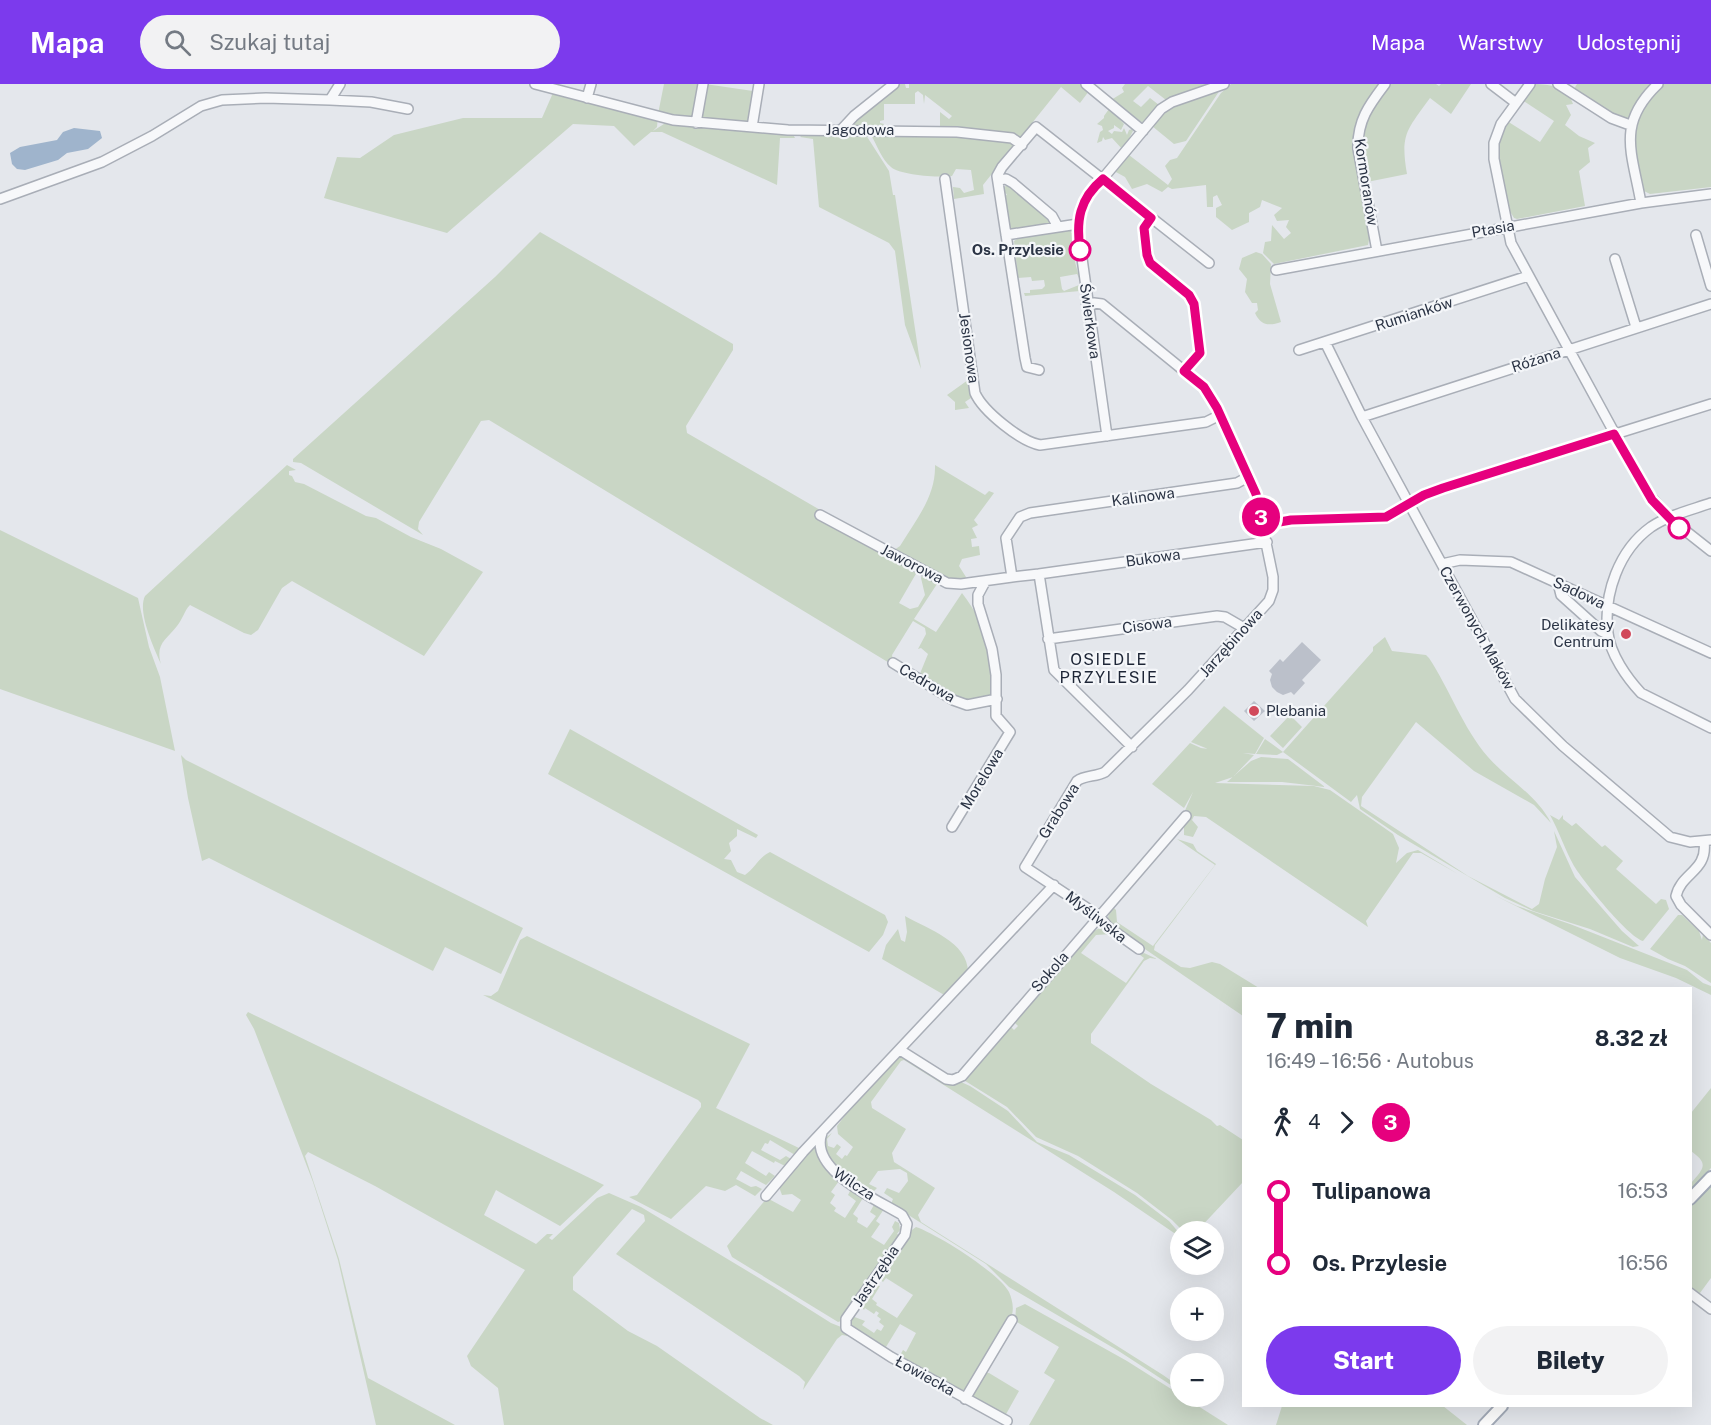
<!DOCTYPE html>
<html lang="pl">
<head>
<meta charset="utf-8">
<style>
  body { margin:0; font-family:"Public Sans",sans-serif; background:#f2f2f3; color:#1f2937; height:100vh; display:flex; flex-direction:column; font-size:22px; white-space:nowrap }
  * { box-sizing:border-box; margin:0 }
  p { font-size:20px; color:#747a83 }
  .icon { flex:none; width:33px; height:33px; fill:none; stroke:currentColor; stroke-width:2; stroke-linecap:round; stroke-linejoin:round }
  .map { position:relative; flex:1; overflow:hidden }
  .drawer { position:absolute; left:1242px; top:903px; width:450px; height:420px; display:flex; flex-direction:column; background:#fff; border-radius:0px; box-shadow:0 6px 24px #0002 }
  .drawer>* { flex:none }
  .badge { padding:0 12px; border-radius:20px; font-size:21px; line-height:39px }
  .fabs { position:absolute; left:1170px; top:1137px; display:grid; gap:12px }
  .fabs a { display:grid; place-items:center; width:54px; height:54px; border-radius:50%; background:#fff; box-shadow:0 6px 24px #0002; font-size:30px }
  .map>.badge { position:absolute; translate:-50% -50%; box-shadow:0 0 0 3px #fff }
  .legs { display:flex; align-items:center; gap:9px; height:66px; padding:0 24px; font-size:20px }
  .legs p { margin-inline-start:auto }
  .head { display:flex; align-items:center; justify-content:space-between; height:102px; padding:0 24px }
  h1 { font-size:33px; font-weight:800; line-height:45px }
  .primary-button { display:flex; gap:12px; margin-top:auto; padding:12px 24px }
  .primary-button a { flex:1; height:69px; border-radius:36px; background:#7c3aed; color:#fff; font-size:24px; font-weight:800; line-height:69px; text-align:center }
  .primary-button a+a { background:#f2f2f3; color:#1f2937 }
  ul { padding:0 24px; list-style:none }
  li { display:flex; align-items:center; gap:21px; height:72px; font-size:22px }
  li i { display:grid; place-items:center; width:9px; height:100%; margin:0 8px; background:currentColor }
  li i::after { content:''; width:15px; height:15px; margin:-8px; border:4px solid; border-radius:50%; background:#fff }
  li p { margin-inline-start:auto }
  li:first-child i { background:linear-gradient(#0000 50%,currentColor 0) }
  li:last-child i { background:linear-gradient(currentColor 50%,#0000 0) }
  header { display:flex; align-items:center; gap:36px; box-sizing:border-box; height:84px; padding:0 30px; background:#7c3aed; color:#fff }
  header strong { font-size:28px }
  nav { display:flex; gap:33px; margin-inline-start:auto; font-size:21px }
  .search { width:420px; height:54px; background:#f2f2f3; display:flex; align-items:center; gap:15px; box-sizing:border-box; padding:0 21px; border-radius:33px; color:#747a83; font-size:22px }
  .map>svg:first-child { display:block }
  .green { fill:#c9d6c5 }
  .water { fill:#9fb4cc }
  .building { fill:#bbc0ca }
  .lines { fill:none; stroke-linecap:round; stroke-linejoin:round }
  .minor-casing { stroke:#a9aeb7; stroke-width:12 }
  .major-casing { stroke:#a3abb8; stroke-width:14 }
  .minor { stroke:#f7f8fa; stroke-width:9 }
  .major { stroke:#fff; stroke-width:10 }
  .line-1-casing { stroke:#fff; stroke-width:14 }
  .line-1 { stroke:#e6007e; stroke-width:9 }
  .stop-1-dot { fill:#fff; stroke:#e6007e; stroke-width:3 }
  .poi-dot { fill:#d1495b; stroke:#f4f6f9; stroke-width:2 }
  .labels { text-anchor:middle; stroke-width:4.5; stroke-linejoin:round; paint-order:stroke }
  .street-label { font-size:15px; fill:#2b3445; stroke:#f4f6f9 }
  .stop-label { font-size:15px; font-weight:bold; fill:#2b3445; stroke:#f4f6f9; text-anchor:end }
  .poi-label { font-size:15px; fill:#2b3445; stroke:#f4f6f9; text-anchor:end }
  .neighbourhood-label { font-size:16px; letter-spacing:1.5px; fill:#1d2536; stroke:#f4f6f9 }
</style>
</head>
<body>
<header>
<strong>Mapa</strong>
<div class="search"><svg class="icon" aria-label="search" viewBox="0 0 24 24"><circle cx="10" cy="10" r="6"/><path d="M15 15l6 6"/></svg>Szukaj tutaj</div>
<nav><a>Mapa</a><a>Warstwy</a><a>Udostępnij</a></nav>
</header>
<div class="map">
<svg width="1711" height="1341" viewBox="0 0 1711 1341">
  <rect width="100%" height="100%" fill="#e4e7ec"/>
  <!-- green -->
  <path class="green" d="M664 0H701L694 34 658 30Z
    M705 0 753 7 747 40 701 35Z
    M897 0H905L906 4H909V0H1082L1089 7 1080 19 1061 3 1020 54 940 43V28L949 35 952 32 925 11 924 20 923 11 918 7 915 9V20H884V36L880 37V39L884 40 882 43 851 42V40Z
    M1125 0H1217L1166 16 1148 2 1133 17 1141 23 1150 14 1159 21 1143 39 1111 16 1124 8 1122 4Z
    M1231 0H1381L1360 28 1353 53 1371 155 1369 156 1368 161 1274 180 1263 169 1265 158 1271 157 1272 141 1284 155 1291 149 1286 143 1289 136 1277 137 1274 131 1282 124 1262 116 1260 123 1249 129V138L1232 146 1216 133V124L1222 121 1217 111 1213 113V123H1207L1206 101 1172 105 1168 103 1162 108 1147 100 1132 105 1125 93 1114 87 1129 71 1168 101 1172 95 1165 82 1170 76 1177 74 1221 9Z
    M1388 0H1436L1439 2 1441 0H1471L1451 30 1430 14C1407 46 1400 50 1407 90L1367 98 1361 66 1362 39Z
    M1534 0C1549 0 1568 3 1573 20L1566 21 1571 31 1565 41 1579 52 1595 59 1588 64 1590 78 1579 87 1585 122 1517 135 1514 134 1511 129H1508L1498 76 1497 61 1507 37 1540 58 1554 37 1522 16Z
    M1563 0 1574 5 1577 0H1653L1637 18 1629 33 1622 36Z
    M1663 0H1711V103L1650 110 1642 106C1633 58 1623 37 1663 0Z
    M556 2 658 32 657 43 653 47 667 38 793 50 795 54H780L777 101 662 48H651L634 62 614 42 573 40 447 149 324 114 337 73 360 74 394 51 463 34H542Z
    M1220 6 1186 57 1174 60 1152 42 1167 24Z
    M1109 25H1111L1124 40 1121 46 1114 41V44L1108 47 1112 50 1114 47 1122 48 1124 44 1127 51 1129 46 1132 45 1133 47 1123 66 1112 54 1105 56 1103 53 1102 57 1097 59 1100 48 1103 46 1102 42 1097 40 1104 34V32Z
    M864 48 889 87 893 111H895L921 285 905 241 895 167 889 159 819 123 813 55 800 53 803 50Z
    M920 50 1010 56 1014 62 983 101 984 110 954 115 953 103 960 104 964 109 974 106 971 86 956 85 952 92C940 94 899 91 891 83 882 76 877 61 871 51Z
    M1008 101 1051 136 1049 141 1013 145 1010 144 1004 114 1007 110 1003 109 1004 103Z
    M1069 146 1073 150 1075 178 1080 196 1077 190 1060 193 1062 205 1064 207 1079 201 1080 207 1025 212 1024 209H1030V206L1042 205 1045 202 1044 196 1032 197 1031 193 1018 194 1014 157 1019 154Z
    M540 148 733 260V266L686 342 687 349 879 460 905 478 904 481 907 483 910 481 917 488 899 519 910 525 918 523 925 511 921 494 922 491 936 497 937 500 914 535 936 548 962 509C989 544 990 569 994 611L966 618 919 592 928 570 921 564 918 565 926 550 925 544 913 537 892 571 893 576 891 580 489 336 481 337 419 438 418 445 423 451 301 379 293 378V375L495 193Z
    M1256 168 1262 170 1271 180 1270 200 1281 238C1269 242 1261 242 1255 229L1258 226 1257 219H1252L1245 208 1247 195 1239 185 1242 174Z
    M968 296 971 314 965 318 969 324 955 326V318L947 311Z
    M287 381 296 386 289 387V391L292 392 295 398 304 400 366 432 376 434 411 453 441 465 483 488 424 572 292 497 282 504 258 546 251 551 244 549 190 521C184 527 183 535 177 542 166 556 155 560 161 580 154 564 137 528 145 512Z
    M935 381 985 411 989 407 994 409 974 436 978 441 972 444 977 454 971 455 972 463 979 462 980 471 962 475 959 482 966 493 965 497 943 494 894 466 900 462C916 436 936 412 935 381Z
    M0 446 138 514 149 563 160 593 175 667 0 605Z
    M1385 553 1392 567 1426 571 1429 574C1450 606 1463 644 1488 673 1508 696 1536 710 1551 739L1534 721 1474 687 1416 638 1362 713 1361 722 1468 792 1532 825 1539 820 1545 795 1557 763 1554 747 1575 793 1622 847 1639 862 1633 863 1590 845 1533 827 1505 814 1398 751 1360 725 1357 711 1351 718 1283 668 1277 671 1256 670 1265 655 1283 668 1373 567V563Z
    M1224 622 1264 654 1255 670 1243 669 1254 671 1233 693 1215 699 1314 702 1330 706 1393 750 1399 764 1396 779 1407 769 1418 766 1458 790 1421 769H1413L1366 837 1368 843 1206 733 1194 732 1192 736 1198 743 1193 753 1184 751V729L1193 708 1184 724 1152 700 1190 659 1201 664 1240 669 1208 665 1191 658Z
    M1290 631 1302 643 1283 664 1270 652Z
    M570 645 758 751 756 754 737 745V752L729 759 731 767 724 775 731 776 737 788 745 791C755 784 759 773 770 768L885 831 888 838 883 851 869 868 548 690Z
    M181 671 186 676 523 844 501 890 445 863 433 887 209 774 202 777 188 714Z
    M1261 673 1288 675 1325 703 1282 698H1227L1251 677Z
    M1550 731 1559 736 1563 731V735L1572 742 1576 739 1602 763 1605 761 1623 777 1616 785 1656 820 1661 815 1666 816 1669 825 1643 857C1627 852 1584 798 1574 782 1565 766 1559 747 1550 731Z
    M1177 755 1193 760 1197 767 1216 780 1155 861 1154 866 1181 883 1190 884 1212 878 1220 880 1259 904H1244L1243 932 1139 861 1107 836 1112 822 1116 826 1117 838 1153 862 1215 781Z
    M1494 811 1517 822 1570 840 1687 886 1703 899 1711 902V911L1676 894 1620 874Z
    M1678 831H1682L1699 847 1702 856 1703 850 1711 859V899L1685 882 1668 875 1650 865Z
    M905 832C928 845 968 858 968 888L946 912 882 875 886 861 898 845 901 856 905 858 907 848Z
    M1101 844 1111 850 1096 851 1081 869 1126 899 1144 874 1140 871 1144 869 1157 875 1150 874 1144 877 1091 950V959L1151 1000 1211 1036 1217 1042 1220 1041 1243 1056V1098L1197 1147H1183L1172 1136 1137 1109 1078 1072 1036 1053 1007 1023 962 995 1010 942 1014 946 1018 942 1013 937C1027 921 1085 845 1101 844Z
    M527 852 750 960 716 1024 801 1065 795 1071 770 1056 768 1060 765 1059 761 1066 780 1076 786 1072 791 1075 785 1082 775 1077 774 1079 752 1067 745 1079 766 1092 769 1088 775 1092 766 1101 741 1087 736 1095 751 1103 756 1102 762 1105 755 1112 736 1101 725 1107 706 1102 671 1135 629 1113 637 1111 701 1023V1019L698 1016 483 911 491 912 498 907 520 856Z
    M248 928 604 1101 560 1142 496 1106 484 1131 536 1160 547 1150H553L549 1154 552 1156 597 1114 609 1109 641 1123 774 1203 831 1239 841 1243 848 1252 842 1251 837 1255 803 1306 805 1298 799 1292 616 1170 645 1137 644 1131 632 1125 573 1193V1206L628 1247 657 1262 760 1334 773 1341H504L498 1304 471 1282 467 1272 525 1186 375 1102 308 1068 305 1072 339 1175 368 1294 455 1341H376L338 1176 313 1098 254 945 246 931Z
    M902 972 970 1002 1008 1027 1037 1058 1069 1071 1135 1111 1169 1137 1180 1150V1153L1114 1108 904 976 901 977 871 1018 872 1024 906 1045 892 1069 894 1078 935 1104 918 1131 921 1138 1163 1291 1180 1303V1307L1117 1266 1009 1203 986 1180 891 1120 893 1115 884 1109 887 1104 899 1109 908 1097 907 1089 900 1085 878 1087 869 1100 877 1104 872 1109 836 1087 825 1075 824 1055 832 1049 827 1055 828 1062 834 1064 837 1060 841 1063 836 1070 842 1075 845 1071 847 1072 853 1063 838 1050 837 1042 859 1013 897 974Z
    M1711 1004V1084L1691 1106V1099C1704 1084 1709 1080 1691 1067V1029Z
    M816 1060 822 1078 839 1097 831 1108 835 1111 830 1119 836 1124 834 1127 845 1134 856 1117 848 1111 851 1105 863 1114 853 1130 858 1134 857 1138 867 1144 876 1132 870 1128 875 1119 884 1125 876 1137 880 1140 871 1153 884 1161 894 1147 892 1143 895 1137 899 1139 900 1146 897 1150 899 1151 903 1146 898 1134 900 1131 905 1145 844 1236 838 1238 732 1173 727 1162 767 1114 793 1128 801 1116 792 1110 782 1111 779 1103Z
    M1711 1101V1194L1700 1209V1214L1691 1206 1690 1123Z
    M916 1143C937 1150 999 1189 1009 1208 1012 1215 1014 1223 1012 1231 1008 1248 976 1292 965 1310L899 1273 903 1266 906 1268 916 1249 900 1240 886 1263 888 1266 850 1246 848 1239 852 1232 865 1237 862 1241 874 1249 877 1245 881 1247 884 1242 879 1238 881 1235 877 1232 879 1229 876 1227 874 1230 865 1224 864 1226 860 1221 875 1201 880 1202 872 1215 877 1219 876 1221 897 1234 913 1211 886 1194 883 1198 878 1194 909 1148Z
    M1025 1220 1127 1277 1228 1341H1029L1055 1296 1044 1289 1059 1263 1015 1237 1016 1224Z
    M984 1289H989L1019 1307 1005 1332 974 1316 971 1312Z
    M1282 1322H1443L1467 1341H1276Z"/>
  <!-- water -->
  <path class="water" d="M74 44 100 47 102 54 88 65 67 69 58 76 25 86 17 85 12 80 10 69 20 63 57 56 63 48Z"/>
  <!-- building -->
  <path class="building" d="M1302 558 1321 576 1302 596 1305 599 1294 611 1291 608 1283 611 1277 608 1272 603 1270 596 1272 590 1269 587 1280 575 1283 578Z
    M1254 617 1265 627 1254 637 1244 627Z"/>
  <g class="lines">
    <!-- minor casing -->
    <g class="minor-casing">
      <path id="minor" d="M535 0 673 36 788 46 957 48 1012 54 1022 61
        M1086 0 1143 47
        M1491 0 1516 19
        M1530 0 1501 40 1494 59V75L1511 159 1646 407 1668 433 1711 467
        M1558 0 1611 34 1630 41
        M587 14 591 0
        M330 16 340 0
        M696 39 703 0
        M752 43 759 0
        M841 46 854 32 894 0
        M945 95 975 309C983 327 1020 357 1040 361L1206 338 1220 331
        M998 96 1006 95 1013 99 1052 132 1058 143
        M0 115 102 78 152 52 201 22 222 16 266 14 330 16 371 18 408 25
        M1641 119C1632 68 1616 40 1658 0
        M1151 134 1144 144 1147 171 1150 179 1189 211 1194 220 1200 269 1184 287
        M1006 151 1078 140
        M1696 151 1711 202
        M1377 167 1358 65C1357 37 1369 21 1385 0
        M1615 175 1636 243
        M1276 186 1641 119 1711 110
        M1086 218 1102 220 1204 303 1217 324 1256 410 1273 493V506L1269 517 1188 606 1105 688C1096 693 1085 691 1077 697L1025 783 1099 832 1108 843 1139 865
        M1325 258 1362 333 1515 615 1563 662 1670 753 1690 758 1711 756
        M1299 266 1528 192
        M1039 286 1027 283 1025 274 997 92 1002 83 1036 43 1209 179
        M1362 333 1711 220
        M1107 352 1078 146 1082 124 1089 111 1161 25 1172 18 1224 0
        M1711 419C1691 426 1669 431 1651 443 1619 466 1603 510 1608 549 1610 570 1627 594 1641 609L1711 644
        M820 431 947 499 961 500 1012 493
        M1263 441 1291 436 1386 433 1424 411 1443 404 1711 320
        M1442 480 1460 476 1511 478 1711 569
        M1039 490 1267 458
        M1558 499 1561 511 1601 547 1608 550
        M1048 555 1217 532 1225 533 1244 544
        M893 579 953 616 967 621 997 615
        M1132 663 1054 586 1039 490 1012 493 1006 454 1020 433 1030 429 1237 399 1248 393
        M952 743 1010 648 996 632V591L992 565 978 520V511L985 498
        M1704 758C1708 787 1681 789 1676 812L1681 821 1711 851
        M900 966 946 995 953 996 962 992 1186 732
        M822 1049C808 1086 876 1115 902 1131L907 1140 905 1151 846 1235V1244L891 1273 1007 1337
        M766 1112 803 1068 1054 801
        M1690 1209 1711 1225
        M965 1315 1012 1236"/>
    </g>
    <!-- major casing -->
    <g class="major-casing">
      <path id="major" d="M1690 1115 1711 1093
        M1484 1341 1502 1322"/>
    </g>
    <!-- minor -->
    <use href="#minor" class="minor"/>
    <!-- major -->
    <use href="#major" class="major"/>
  </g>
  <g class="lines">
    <!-- line-1 casing -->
    <g class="line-1-casing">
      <path id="line-1" d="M1080 166C1076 137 1079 115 1103 95L1151 134 1144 144 1147 171 1150 179 1189 211 1194 220 1200 269 1184 287 1204 303 1217 324 1256 410 1263 441 1291 436 1386 433 1424 411 1443 404 1614 350 1652 416 1679 444"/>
    </g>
    <!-- line-1 -->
    <use href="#line-1" class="line-1"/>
  </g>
  <!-- markers -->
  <g class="stop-1-dot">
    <circle cx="1080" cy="166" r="10"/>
    <circle cx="1679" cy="444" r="10"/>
  </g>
  <g class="poi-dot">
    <circle cx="1626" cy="550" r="6"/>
    <circle cx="1254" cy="627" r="6"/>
  </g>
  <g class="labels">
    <!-- street labels -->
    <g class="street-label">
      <text x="860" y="51">Jagodowa</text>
      <text transform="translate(1366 98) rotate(81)" y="5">Kormoranów</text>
      <text transform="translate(1493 145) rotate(-10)" y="5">Ptasia</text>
      <text transform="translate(1414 230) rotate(-18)" y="5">Rumianków</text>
      <text transform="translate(1090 237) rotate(82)" y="5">Świerkowa</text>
      <text transform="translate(969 264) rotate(82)" y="5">Jesionowa</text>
      <text transform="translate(1536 276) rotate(-18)" y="5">Różana</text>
      <text transform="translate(1143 413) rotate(-8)" y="5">Kalinowa</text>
      <text transform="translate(1153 474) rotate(-8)" y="5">Bukowa</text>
      <text transform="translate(912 480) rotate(27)" y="5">Jaworowa</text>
      <text transform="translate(1579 509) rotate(25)" y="5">Sadowa</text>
      <text transform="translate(1147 541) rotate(-8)" y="5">Cisowa</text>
      <text transform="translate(1477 544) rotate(61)" y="5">Czerwonych Maków</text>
      <text transform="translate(1231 559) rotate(-48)" y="5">Jarzębinowa</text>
      <text transform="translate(927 599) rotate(30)" y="5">Cedrowa</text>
      <text transform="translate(982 695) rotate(-59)" y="5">Morelowa</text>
      <text transform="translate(1059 727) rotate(-58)" y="5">Grabowa</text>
      <text transform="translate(1096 833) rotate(38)" y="5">Myśliwska</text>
      <text transform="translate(1050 888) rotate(-49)" y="5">Sokola</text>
      <text transform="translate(854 1100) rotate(33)" y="5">Wilcza</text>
      <text transform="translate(876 1192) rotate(-56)" y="5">Jastrzębia</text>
      <text transform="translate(925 1292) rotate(29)" y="5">Łowiecka</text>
    </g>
    <!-- stop labels -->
    <g class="stop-label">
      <text x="1064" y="171">Os. Przylesie</text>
    </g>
    <!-- poi labels -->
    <g class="poi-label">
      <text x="1614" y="546">Delikatesy<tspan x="1614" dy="17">Centrum</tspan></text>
      <text x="1266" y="632" text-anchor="start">Plebania</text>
    </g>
    <!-- neighbourhood labels -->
    <g class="neighbourhood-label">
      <text x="1109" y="581">OSIEDLE<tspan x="1109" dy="18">PRZYLESIE</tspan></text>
    </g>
  </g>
</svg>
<div class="fabs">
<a><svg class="icon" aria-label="layers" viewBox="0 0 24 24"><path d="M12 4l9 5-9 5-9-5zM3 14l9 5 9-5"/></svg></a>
<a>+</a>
<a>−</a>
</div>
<b class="badge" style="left:1261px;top:433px;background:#e6007e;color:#fff">3</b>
<section class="drawer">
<div class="head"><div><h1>7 min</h1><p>16:49 – 16:56 · Autobus</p></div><b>8.32 zł</b></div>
<div class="legs"><svg class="icon" aria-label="walk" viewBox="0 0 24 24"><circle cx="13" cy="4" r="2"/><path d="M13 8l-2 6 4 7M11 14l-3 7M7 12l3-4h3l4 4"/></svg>4<svg class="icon" aria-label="forward" viewBox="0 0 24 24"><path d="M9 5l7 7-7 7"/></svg><b class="badge" style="background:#e6007e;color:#fff">3</b></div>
<ul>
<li><i style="color:#e6007e"></i><b>Tulipanowa</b><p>16:53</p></li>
<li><i style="color:#e6007e"></i><b>Os. Przylesie</b><p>16:56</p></li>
</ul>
<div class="primary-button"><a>Start</a><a>Bilety</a></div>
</section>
</div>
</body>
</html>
